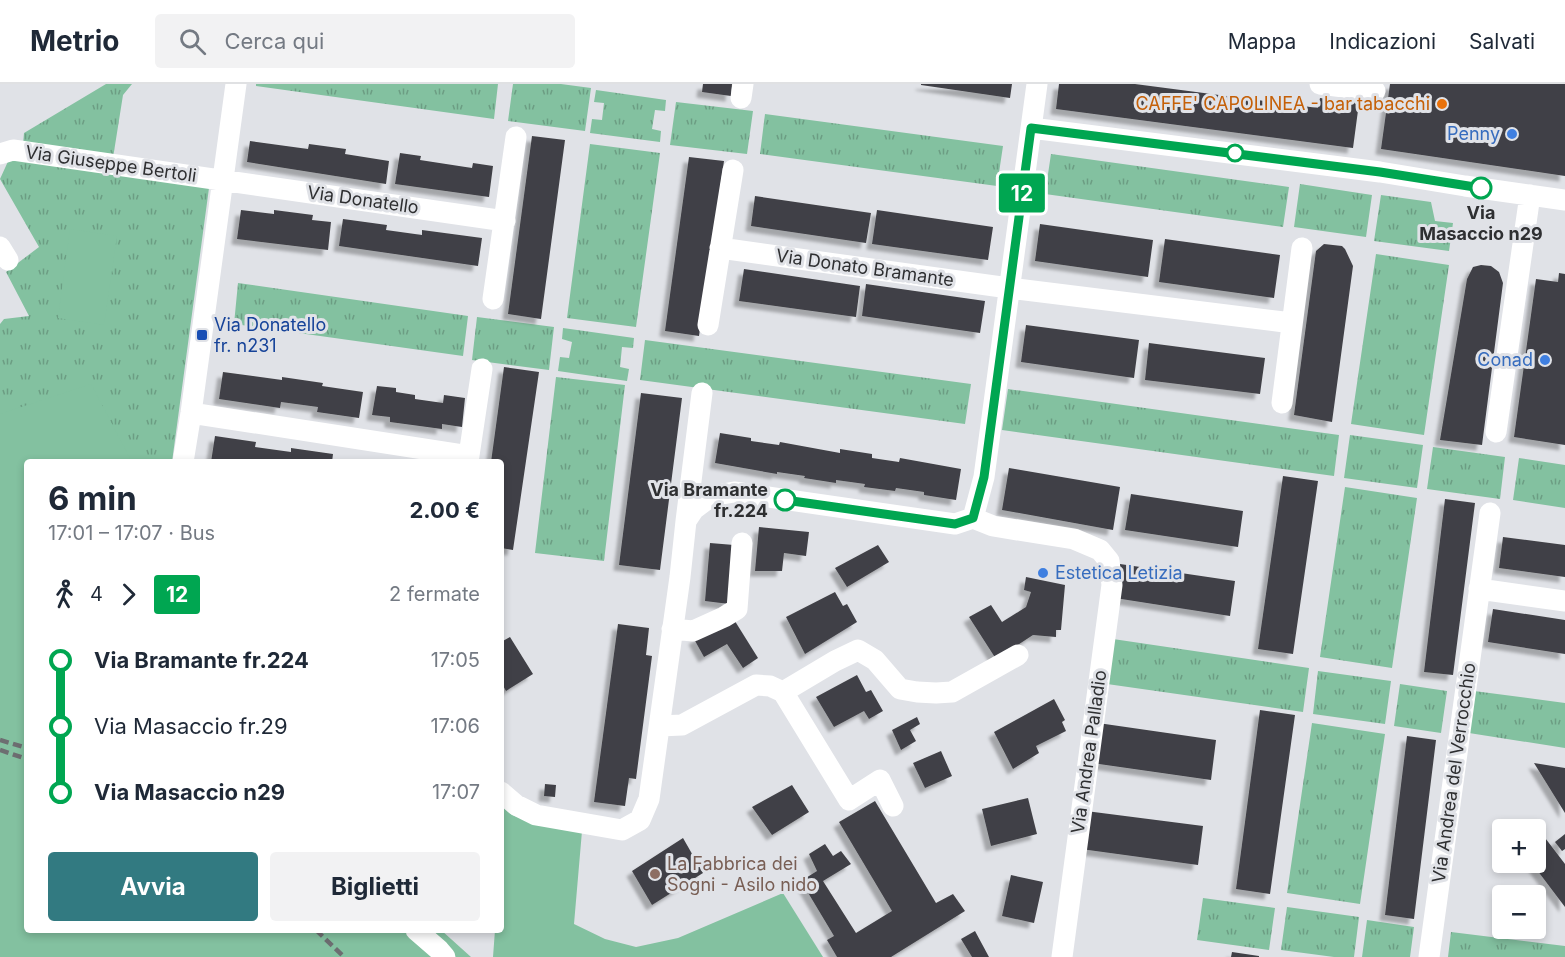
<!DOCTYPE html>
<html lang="it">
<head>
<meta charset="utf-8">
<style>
  body { margin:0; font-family:Inter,sans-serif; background:#f2f2f3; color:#1f2937; height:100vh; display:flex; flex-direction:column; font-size:22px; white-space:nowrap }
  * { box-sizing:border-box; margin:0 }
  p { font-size:20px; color:#747a83 }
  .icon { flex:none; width:33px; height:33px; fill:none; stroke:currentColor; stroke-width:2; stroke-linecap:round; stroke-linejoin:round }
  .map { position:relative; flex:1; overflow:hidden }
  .side { position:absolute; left:24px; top:375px; width:480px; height:474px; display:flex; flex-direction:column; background:#fff; border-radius:6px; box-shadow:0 3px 9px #0003 }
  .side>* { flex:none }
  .badge { padding:0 12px; border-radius:4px; font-size:21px; line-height:39px }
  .fabs { position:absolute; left:1492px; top:735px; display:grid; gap:12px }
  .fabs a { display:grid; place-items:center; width:54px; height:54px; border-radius:6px; background:#fff; box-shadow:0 3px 9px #0003; font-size:30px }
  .map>.badge { position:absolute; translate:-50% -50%; box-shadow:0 0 0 3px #fff }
  .legs { display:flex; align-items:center; gap:9px; height:66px; padding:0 24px; font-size:20px }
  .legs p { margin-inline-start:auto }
  .headline { display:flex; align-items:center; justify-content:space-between; height:102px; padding:0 24px }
  h1 { font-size:33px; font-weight:700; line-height:45px }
  .action { display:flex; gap:12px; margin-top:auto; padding:12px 24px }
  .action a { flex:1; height:69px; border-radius:6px; background:#327a81; color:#fff; font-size:24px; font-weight:700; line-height:69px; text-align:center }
  .action a+a { background:#f2f2f3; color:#1f2937 }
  ul { padding:0 24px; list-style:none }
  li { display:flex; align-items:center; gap:21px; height:66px; font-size:22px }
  li i { display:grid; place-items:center; width:9px; height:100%; margin:0 8px; background:currentColor }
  li i::after { content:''; width:15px; height:15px; margin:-8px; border:4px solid; border-radius:50%; background:#fff }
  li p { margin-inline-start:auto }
  li:first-child i { background:linear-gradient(#0000 50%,currentColor 0) }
  li:last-child i { background:linear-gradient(currentColor 50%,#0000 0) }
  header { display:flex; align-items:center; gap:36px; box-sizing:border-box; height:84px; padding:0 30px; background:#fff; border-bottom:2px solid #e0e1e3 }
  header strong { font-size:28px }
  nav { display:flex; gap:33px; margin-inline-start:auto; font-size:21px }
  .search { width:420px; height:54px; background:#f2f2f3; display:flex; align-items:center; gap:15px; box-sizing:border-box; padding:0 21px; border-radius:6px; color:#747a83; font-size:22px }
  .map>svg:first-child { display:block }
  .grass { fill:url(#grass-tufts) }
  .green { fill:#83c1a0 }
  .building { fill:#414146; filter:url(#shadow) }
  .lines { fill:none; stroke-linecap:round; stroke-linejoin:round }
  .minor { stroke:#fff; stroke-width:21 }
  .rail { stroke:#6d6e71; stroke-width:4.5; stroke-dasharray:9 4.5; stroke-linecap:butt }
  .line-1-casing { stroke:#fff; stroke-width:14 }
  .line-1 { stroke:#00a651; stroke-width:9 }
  .food-dot { fill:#e8710a; stroke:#e0e2e7; stroke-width:2 }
  .shop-dot { fill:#3f7fe0; stroke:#e0e2e7; stroke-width:2 }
  .stop-1-dot { fill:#fff; stroke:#00a651; stroke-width:3 }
  .transit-dot { fill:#1a4fb4; stroke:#e0e2e7; stroke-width:2 }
  .education-dot { fill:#8d6e63; stroke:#e0e2e7; stroke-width:2 }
  .labels { text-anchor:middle; stroke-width:6; stroke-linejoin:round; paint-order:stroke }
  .food-label { font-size:18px; fill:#c56008; stroke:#e0e2e7; text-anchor:end }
  .shop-label { font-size:18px; fill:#366cbe; stroke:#e0e2e7; text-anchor:end }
  .street-label { font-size:18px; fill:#2e2f31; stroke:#e0e2e7 }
  .stop-label { font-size:18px; font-weight:bold; fill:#2e2f31; stroke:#e0e2e7 }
  .transit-label { font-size:18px; fill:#164399; stroke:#e0e2e7; text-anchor:start }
  .education-label { font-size:18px; fill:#785e54; stroke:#e0e2e7; text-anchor:start }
</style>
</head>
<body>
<header>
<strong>Metrio</strong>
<div class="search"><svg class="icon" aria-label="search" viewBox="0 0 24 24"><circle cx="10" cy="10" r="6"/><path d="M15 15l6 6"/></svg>Cerca qui</div>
<nav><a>Mappa</a><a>Indicazioni</a><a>Salvati</a></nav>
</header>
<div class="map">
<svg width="1565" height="873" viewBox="0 0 1565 873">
  <defs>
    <pattern id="grass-tufts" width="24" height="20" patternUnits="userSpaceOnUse" patternTransform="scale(1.5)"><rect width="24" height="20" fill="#83c1a0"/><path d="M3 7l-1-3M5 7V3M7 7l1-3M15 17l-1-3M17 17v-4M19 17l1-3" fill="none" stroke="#6c9d83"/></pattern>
    <filter id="shadow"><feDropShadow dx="-5.5" dy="5.5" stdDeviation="1.5" flood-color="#0004"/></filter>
  </defs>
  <rect width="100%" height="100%" fill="#e0e2e7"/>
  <!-- grass -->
  <path class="grass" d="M106 0H132L123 11 113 74 23 61 24 49Z
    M256 0H498L494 35 256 2Z
    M513 0H561L591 4 585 47 508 37Z
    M596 6 666 16 665 27 655 26 652 45 661 47 660 58 590 49 592 35 602 36 604 19 594 18Z
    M676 18 753 27 747 70 670 61Z
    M765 30 1003 62 997 102 760 70Z
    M590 60 660 69 636 243 567 234Z
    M1051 70 1289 103 1283 143 1045 110Z
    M10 73 209 104 172 378H27V846L0 873V240L4 235 29 232 6 188 39 163 0 95Z
    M1300 100 1372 111 1366 153 1294 143Z
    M1381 111 1431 118 1435 137 1453 139 1449 167 1374 157Z
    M1376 170 1449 181 1424 351 1351 340Z
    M238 199 468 232 463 272 234 240Z
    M477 233 554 243 549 286 472 276Z
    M563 244 634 254 633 264 622 263 620 283 629 285 627 297 558 287 560 273 569 274 572 258 562 255Z
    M645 256 971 300 965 340 640 296Z
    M556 293 625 301 604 477 535 469Z
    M1008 305 1339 351 1334 392 1002 346Z
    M1350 351 1423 361 1417 404 1344 394Z
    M1433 363 1505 373 1500 415 1427 405Z
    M1519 374 1565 381V424L1513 416Z
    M1345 403 1417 414 1392 584 1320 573Z
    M1113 555 1309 584 1303 628 1107 600Z
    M1318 587 1391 597 1385 640 1313 630Z
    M1400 600 1447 607 1441 649 1394 642Z
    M1474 607 1565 619V664L1469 649Z
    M1312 639 1385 650 1360 820 1287 809Z
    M1203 814 1275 824 1269 866 1197 856Z
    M1287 823 1359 833 1354 873H1334L1281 866Z
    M1367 836 1414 843 1410 873H1362Z
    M1451 848 1565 862V873H1448Z"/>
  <!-- green -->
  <path class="green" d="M70 145 117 152 104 241 58 234Z
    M91 300 132 378H27V846H441L471 873H0V330Z
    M501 721 512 731 534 739 582 747 574 840 605 855 636 863 678 854 783 809 823 873H493L495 846H501Z"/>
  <!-- building -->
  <path class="building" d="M703 0H732L731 12 702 8Z
    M921 0H1012L1010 14 921 1Z
    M1059 0H1135L1318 24 1320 14 1359 19 1353 64 1056 25Z
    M1390 0H1565V92L1381 65Z
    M532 52 565 56 541 235 508 230Z
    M250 57 308 65 309 60 346 65 345 70 389 77 386 100 247 78Z
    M400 69 421 72 420 76 472 84 473 79 493 82 489 113 395 100Z
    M689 73 724 77 699 252 665 247Z
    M755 112 871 129 866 159 751 142Z
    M241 126 274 130V126L313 131 312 136 331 138 328 166 237 155Z
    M877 126 993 143 988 176 872 160Z
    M343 135 387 141 386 146 422 151V146L482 154 478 182 339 162Z
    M1040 140 1153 156 1148 193 1035 177Z
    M1165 155 1280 171 1274 214 1159 198Z
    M1324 160 1342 162 1345 165 1353 182 1332 338 1294 331 1316 167Z
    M1481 181 1491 182 1499 188 1503 199 1482 361 1440 356 1467 195 1473 183Z
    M744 185 860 202 856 233 739 217Z
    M1559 189 1565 190V361L1514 353 1536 195 1558 198Z
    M866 200 985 217 980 249 862 232Z
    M1026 241 1139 256 1134 294 1021 278Z
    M1149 259 1265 274 1260 310 1145 296Z
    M504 283 539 288 513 466 501 464V378H491Z
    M223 288 282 296V293L323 299 322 302 363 308 359 334 317 328 318 323 281 318 280 324 219 315Z
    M377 302 396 304V308L415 311V315L443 319 444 311 465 314 462 343 442 340V345L390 338V333L372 331Z
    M641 309 682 314 660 486 619 481Z
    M720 349 751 354V357L779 361 780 358 840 369V365L872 370V374L899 378 900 374 961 385 956 416 924 411V408L896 404 895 407 864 403 865 400 836 396V399L804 394 805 392 777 388V390L715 379Z
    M215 352 256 358 255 363 291 368V364L333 370 332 378H211Z
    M1009 384 1120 403 1113 446 1002 426Z
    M1283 392 1318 397 1293 570 1258 565Z
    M1131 410 1243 427 1238 463 1125 446Z
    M1445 415 1475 419 1453 591 1424 588Z
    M759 443 809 448 806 472 784 469 782 487H755Z
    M1503 453 1565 461V493L1499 484Z
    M710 459 734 461 729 520 705 517Z
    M878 461 889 478 847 503 835 484Z
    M1120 480 1235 497 1230 532 1115 514Z
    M1026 493 1065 501 1061 546H1056V553L1033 551 996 575 969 533 991 521 1002 538 1026 523 1031 508 1024 506Z
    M835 508 843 522 847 520 857 538 805 570 786 533Z
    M1493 525 1565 536V570L1488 558Z
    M733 534 758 574 743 584 727 560 704 573 694 555Z
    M618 540 649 544 646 571 652 572 636 695 629 694 625 722 594 718Z
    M510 553 533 590 506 607 501 598V558Z
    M857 591 866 608 871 606 883 627 869 635 864 627 834 643 816 613Z
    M1054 615 1065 636 1062 638 1066 647 1036 662 1039 669 1013 685 994 648Z
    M1260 626 1295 631 1270 810 1236 805Z
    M917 633 920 640 910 646 916 657 901 666 892 646Z
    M1098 639 1216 656 1211 696 1092 679Z
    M1407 652 1436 656 1414 835 1385 831Z
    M941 667 952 692 925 704 913 679Z
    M1534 679 1565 684V729Z
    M545 700 556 701 555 713 544 712Z
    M792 701 809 728 772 751 752 723Z
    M1028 714 1037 750 991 762 982 725Z
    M875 717 936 819 953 810 965 827 891 873H837L827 856 834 852 801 797 817 787 809 770 825 760 833 772 841 767 851 780 823 797 856 849 892 827 839 738Z
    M1086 727 1203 742 1198 781 1081 765Z
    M1539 746 1565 780V823L1531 778H1536V748Z
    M1565 750V765L1562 767 1555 758Z
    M683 754 703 789 652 821 632 787Z
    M1011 791 1043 798 1034 839 1002 832Z
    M975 847 989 873H972L961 855Z
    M1232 868 1259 872V873H1231Z"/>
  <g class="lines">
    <!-- minor -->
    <path class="minor" d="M1320 0 1375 7
      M741 14 743 0
      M1031 44 1380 88 1465 102 1565 116
      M0 70 13 66 505 137
      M0 163 8 176
      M720 164 1009 204 1292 239
      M493 215 516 53
      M708 241 733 86
      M1282 319 1302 164
      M191 329 469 372
      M1496 348 1530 111
      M183 378 191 329 236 0
      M468 378 482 285
      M973 434 984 393 1037 0
      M686 437 702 309
      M1479 505 1565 517
      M672 545 693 547 724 533 737 525 742 459
      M783 608 835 577 858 566 875 576 900 605 917 608 936 609 952 608 1018 571
      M660 642 682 641 756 601 770 602 783 608 849 716 880 696 893 722
      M501 708 516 721 536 731 622 746 640 736 649 715 680 493 686 437 694 425 706 416 717 411 734 408 955 440 973 434 993 442 1074 455 1100 466 1109 477 1112 501 1062 873
      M416 846 439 866 445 873
      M1429 873 1490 429"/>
    <!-- rail -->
    <path class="rail" d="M0 656 27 664
      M0 666 27 675
      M316 846 344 873"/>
  </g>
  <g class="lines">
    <!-- line-1 casing -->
    <g class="line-1-casing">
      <path id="line-1" d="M785 416 955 440 973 434 984 393 1031 44 1380 88 1481 104"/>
    </g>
    <!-- line-1 -->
    <use href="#line-1" class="line-1"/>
  </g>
  <!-- markers -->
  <circle class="food-dot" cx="1442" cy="20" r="6"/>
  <g class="shop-dot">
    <circle cx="1512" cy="50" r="6"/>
    <circle cx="1545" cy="276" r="6"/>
    <circle cx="1043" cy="489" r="6"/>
  </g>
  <g class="stop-1-dot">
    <circle cx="1235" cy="69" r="8"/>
    <circle cx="1481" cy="104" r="10"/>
    <circle cx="785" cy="416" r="10"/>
  </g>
  <rect class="transit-dot" x="196" y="245" width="12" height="12" rx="3"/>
  <circle class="education-dot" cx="655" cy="790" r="6"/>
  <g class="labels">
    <!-- food labels -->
    <g class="food-label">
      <text x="1430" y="26">CAFFE' CAPOLINEA - bar tabacchi</text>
    </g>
    <!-- shop labels -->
    <g class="shop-label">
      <text x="1500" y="56">Penny</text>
      <text x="1533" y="282">Conad</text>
      <text x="1055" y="495" text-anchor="start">Estetica Letizia</text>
    </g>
    <!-- street labels -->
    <g class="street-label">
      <text transform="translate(111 80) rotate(8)" y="6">Via Giuseppe Bertoli</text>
      <text transform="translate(363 116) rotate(8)" y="6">Via Donatello</text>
      <text transform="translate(865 184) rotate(8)" y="6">Via Donato Bramante</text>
      <text transform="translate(1089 668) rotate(-82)" y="6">Via Andrea Palladio</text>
      <text transform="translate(1454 689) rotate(-82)" y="6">Via Andrea del Verrocchio</text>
    </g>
    <!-- stop labels -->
    <g class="stop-label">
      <text x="1481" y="135">Via<tspan x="1481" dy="21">Masaccio n29</tspan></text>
      <text x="768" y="412" text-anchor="end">Via Bramante<tspan x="768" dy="21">fr.224</tspan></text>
    </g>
    <!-- transit labels -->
    <g class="transit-label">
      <text x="214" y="247">Via Donatello<tspan x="214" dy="21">fr. n231</tspan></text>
    </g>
    <!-- education labels -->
    <g class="education-label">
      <text x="667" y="786">La Fabbrica dei<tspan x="667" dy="21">Sogni - Asilo nido</tspan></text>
    </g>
  </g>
</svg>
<div class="fabs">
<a>+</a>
<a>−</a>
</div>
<b class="badge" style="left:1022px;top:109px;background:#00a651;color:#fff">12</b>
<section class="side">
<div class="headline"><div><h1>6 min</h1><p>17:01 – 17:07 · Bus</p></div><b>2.00 €</b></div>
<div class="legs"><svg class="icon" aria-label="walk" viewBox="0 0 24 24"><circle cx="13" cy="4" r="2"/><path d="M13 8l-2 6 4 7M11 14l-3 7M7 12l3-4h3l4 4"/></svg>4<svg class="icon" aria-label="forward" viewBox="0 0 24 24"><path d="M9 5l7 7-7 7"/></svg><b class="badge" style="background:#00a651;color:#fff">12</b><p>2 fermate</p></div>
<ul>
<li><i style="color:#00a651"></i><b>Via Bramante fr.224</b><p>17:05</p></li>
<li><i style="color:#00a651"></i><span>Via Masaccio fr.29</span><p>17:06</p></li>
<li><i style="color:#00a651"></i><b>Via Masaccio n29</b><p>17:07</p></li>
</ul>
<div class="action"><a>Avvia</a><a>Biglietti</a></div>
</section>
</div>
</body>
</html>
